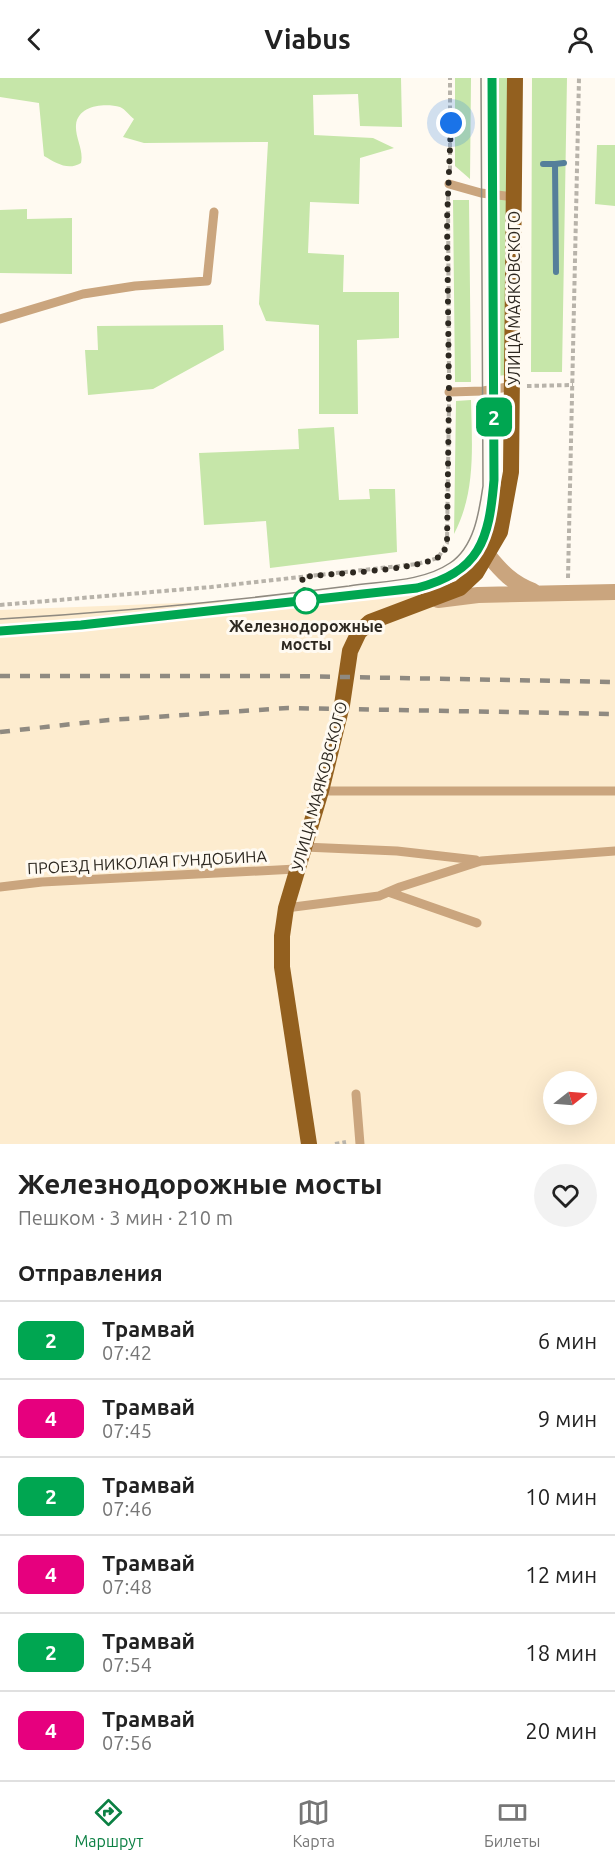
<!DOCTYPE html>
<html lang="ru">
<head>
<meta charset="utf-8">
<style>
  body { margin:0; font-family:Ubuntu,sans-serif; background:#f2f2f2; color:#222; height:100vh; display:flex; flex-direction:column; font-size:22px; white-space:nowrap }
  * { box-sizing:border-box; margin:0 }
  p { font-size:20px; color:#767676 }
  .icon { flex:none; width:33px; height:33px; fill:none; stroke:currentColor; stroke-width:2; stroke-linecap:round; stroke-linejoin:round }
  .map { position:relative; height:1066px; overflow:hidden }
  .panel { display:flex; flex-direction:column; background:#fff; flex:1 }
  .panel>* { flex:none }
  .badge { padding:0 12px; border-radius:9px; font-size:21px; line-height:39px }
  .needle { width:39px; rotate:73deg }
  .fabs { position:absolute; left:543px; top:993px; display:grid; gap:12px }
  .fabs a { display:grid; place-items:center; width:54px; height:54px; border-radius:50%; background:#fff; box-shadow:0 6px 24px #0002; font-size:30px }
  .you { position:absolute; width:30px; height:30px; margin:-15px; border:4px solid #fff; border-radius:50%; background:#1a73e8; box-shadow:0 0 0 9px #1a73e833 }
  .map>.badge { position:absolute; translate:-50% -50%; box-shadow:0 0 0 3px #fff }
  h2 { padding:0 18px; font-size:22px; line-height:54px }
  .round { display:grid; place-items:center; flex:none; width:63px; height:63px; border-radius:32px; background:#f2f2f2 }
  .overview { display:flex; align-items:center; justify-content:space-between; height:102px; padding:0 18px }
  h1 { font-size:28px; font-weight:700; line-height:45px }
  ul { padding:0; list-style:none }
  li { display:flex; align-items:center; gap:18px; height:78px; padding:0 18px; border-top:2px solid #e0e0e0 }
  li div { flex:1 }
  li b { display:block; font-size:22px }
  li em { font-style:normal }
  li .badge { min-width:66px; font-weight:700; text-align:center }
  header { display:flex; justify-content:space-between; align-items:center; height:78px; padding:0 18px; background:#fff; font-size:27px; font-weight:700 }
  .menu { display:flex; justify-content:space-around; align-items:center; height:84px; border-top:2px solid #e0e0e0; background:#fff; font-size:16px; color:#767676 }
  .menu a { display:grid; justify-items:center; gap:3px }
  .menu .on { color:#0b8043 }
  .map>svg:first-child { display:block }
  .built { fill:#fdeccf; fill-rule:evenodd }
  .green { fill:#c6e6a9 }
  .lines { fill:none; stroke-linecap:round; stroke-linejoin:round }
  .stream { stroke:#547f9a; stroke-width:6 }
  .path { stroke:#b8b3aa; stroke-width:4; stroke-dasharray:4.5 3; stroke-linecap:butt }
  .service { stroke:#caa57e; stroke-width:9 }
  .minor { stroke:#caa57e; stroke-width:16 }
  .primary { stroke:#93601f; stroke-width:16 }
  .tram { stroke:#8f8a81; stroke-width:1.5 }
  .rail { stroke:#8f8a81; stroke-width:4.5; stroke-dasharray:10 10; stroke-linecap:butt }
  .line-casing { stroke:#fff; stroke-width:14 }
  .line { stroke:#00a651; stroke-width:9 }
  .walk { stroke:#2d2820; stroke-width:6; stroke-dasharray:0 10.8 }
  .stop-dot { fill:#fff; stroke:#00a651; stroke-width:3 }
  .labels { text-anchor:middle; stroke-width:6; stroke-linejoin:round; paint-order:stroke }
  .street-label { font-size:16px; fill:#2d2820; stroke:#fffaf1 }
  .stop-label { font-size:16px; font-weight:bold; fill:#2d2820; stroke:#fffaf1 }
</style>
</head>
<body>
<header><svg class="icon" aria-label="back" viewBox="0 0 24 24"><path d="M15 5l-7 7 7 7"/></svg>Viabus<svg class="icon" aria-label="person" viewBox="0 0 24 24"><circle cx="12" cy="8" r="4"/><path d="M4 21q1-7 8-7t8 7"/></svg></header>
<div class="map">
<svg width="615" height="1066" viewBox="0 0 615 1066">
  <rect width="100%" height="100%" fill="#fffaf1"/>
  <!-- built -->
  <path class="built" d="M615 508V1066H0V532ZM554 1004H586V1036H554Z"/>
  <!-- green -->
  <path class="green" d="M0 0H401L402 49 360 48 358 16 313 17 314 57 373 60 394 70 360 80 359 126 310 124 308 175 344 177 343 214H399V260L357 262 358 336H319V247L266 243 259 226 268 64 144 65 123 59 134 41C130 38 125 31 120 29 105 25 78 27 76 47 75 60 84 72 81 85 68 93 56 85 44 78L39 25 0 19Z
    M455 0H471L470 101 455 88Z
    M496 0H507V297L496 298Z
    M532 0H567L562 294H531Z
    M597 67H615V128L595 126Z
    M453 122H469L471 304H455Z
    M27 131V141L72 140V196L0 195V132Z
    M223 247 224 272 153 311 88 317 85 272H98L97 248Z
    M471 322C472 369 476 414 454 456L456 323Z
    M334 349 339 422 370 421 369 411H395L397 474 270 490 266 443 204 447 199 375 299 371 298 351Z"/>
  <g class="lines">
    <!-- stream -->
    <path class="stream" d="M543 86H555
      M556 194 555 86 564 85"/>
    <!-- path -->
    <path class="path" d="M450 92V0
      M448 118 449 302
      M527 308 573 307
      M568 500 579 0
      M0 527 211 509 417 486 438 480 447 465 449 325
      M335 1066 346 1064"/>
    <!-- service -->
    <path class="service" d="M449 106 481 115 515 119
      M0 241 83 216 135 208 207 203 214 134
      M449 314 483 313 514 308
      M321 713H615
      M304 769 397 773 476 782
      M0 809 42 804 296 791
      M391 815 477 845
      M286 830 379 818 400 809 481 783 615 773
      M356 1016 360 1066"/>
    <!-- minor -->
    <path class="minor" d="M488 477C502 494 512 505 533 513
      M438 522 478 517 615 514"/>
    <!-- primary -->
    <path class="primary" d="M309 1066 282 889V858L286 830 321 713 342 627 350 573 359 554 370 544 460 510 476 495 500 454 511 394 515 0"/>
    <!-- tram -->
    <path class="tram" d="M0 541C116 534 233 523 349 508 381 503 422 504 450 485 474 469 479 435 483 408L481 0
      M0 553 81 547 417 510C479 494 489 462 493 402L492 0"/>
    <!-- rail -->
    <path class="rail" d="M0 598H292L615 604
      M0 654 109 642 288 630 615 636"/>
  </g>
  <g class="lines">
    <!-- line casing -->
    <g class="line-casing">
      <path id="line" d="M0 553 81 547 417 510C480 494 489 462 494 402L492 0"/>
    </g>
    <!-- line -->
    <use href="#line" class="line"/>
    <!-- walk -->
    <path class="walk" d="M306 523 302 499C335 495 410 493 437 480 443 477 445 472 447 465L449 314 447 142 451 45"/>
  </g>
  <!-- markers -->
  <circle class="stop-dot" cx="306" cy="523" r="12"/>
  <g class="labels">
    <!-- street labels -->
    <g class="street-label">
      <text transform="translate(514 220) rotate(-90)" y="6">УЛИЦА МАЯКОВСКОГО</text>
      <text transform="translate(319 708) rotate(-75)" y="6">УЛИЦА МАЯКОВСКОГО</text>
      <text transform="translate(147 784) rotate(-3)" y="6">ПРОЕЗД НИКОЛАЯ ГУНДОБИНА</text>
    </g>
    <!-- stop labels -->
    <g class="stop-label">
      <text x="306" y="554">Железнодорожные<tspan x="306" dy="18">мосты</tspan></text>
    </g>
  </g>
</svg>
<div class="fabs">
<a><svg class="needle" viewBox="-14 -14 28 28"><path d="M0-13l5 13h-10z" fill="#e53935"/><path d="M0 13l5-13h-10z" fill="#767676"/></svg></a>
</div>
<div class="you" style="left:451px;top:45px"></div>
<b class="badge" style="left:494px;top:339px;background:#00a651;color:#fff">2</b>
</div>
<section class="panel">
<div class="overview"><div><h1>Железнодорожные мосты</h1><p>Пешком · 3 мин · 210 m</p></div><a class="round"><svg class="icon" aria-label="heart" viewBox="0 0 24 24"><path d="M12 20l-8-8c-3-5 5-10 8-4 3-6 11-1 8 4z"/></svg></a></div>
<h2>Отправления</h2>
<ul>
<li><span class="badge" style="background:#00a651;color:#fff">2</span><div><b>Трамвай</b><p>07:42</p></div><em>6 мин</em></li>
<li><span class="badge" style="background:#e6007e;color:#fff">4</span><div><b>Трамвай</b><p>07:45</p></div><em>9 мин</em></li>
<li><span class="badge" style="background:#00a651;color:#fff">2</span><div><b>Трамвай</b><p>07:46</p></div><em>10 мин</em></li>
<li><span class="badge" style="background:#e6007e;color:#fff">4</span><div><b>Трамвай</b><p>07:48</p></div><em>12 мин</em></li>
<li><span class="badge" style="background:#00a651;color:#fff">2</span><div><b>Трамвай</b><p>07:54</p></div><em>18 мин</em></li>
<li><span class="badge" style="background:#e6007e;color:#fff">4</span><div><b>Трамвай</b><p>07:56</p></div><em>20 мин</em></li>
</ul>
</section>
<nav class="menu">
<a class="on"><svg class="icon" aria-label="directions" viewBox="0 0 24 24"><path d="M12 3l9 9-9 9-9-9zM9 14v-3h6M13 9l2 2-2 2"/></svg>Маршрут</a>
<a><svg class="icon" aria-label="map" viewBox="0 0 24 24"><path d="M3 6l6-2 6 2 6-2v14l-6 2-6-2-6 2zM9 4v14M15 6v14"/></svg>Карта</a>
<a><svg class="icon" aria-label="tickets" viewBox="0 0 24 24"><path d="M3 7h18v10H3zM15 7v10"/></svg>Билеты</a>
</nav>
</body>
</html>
